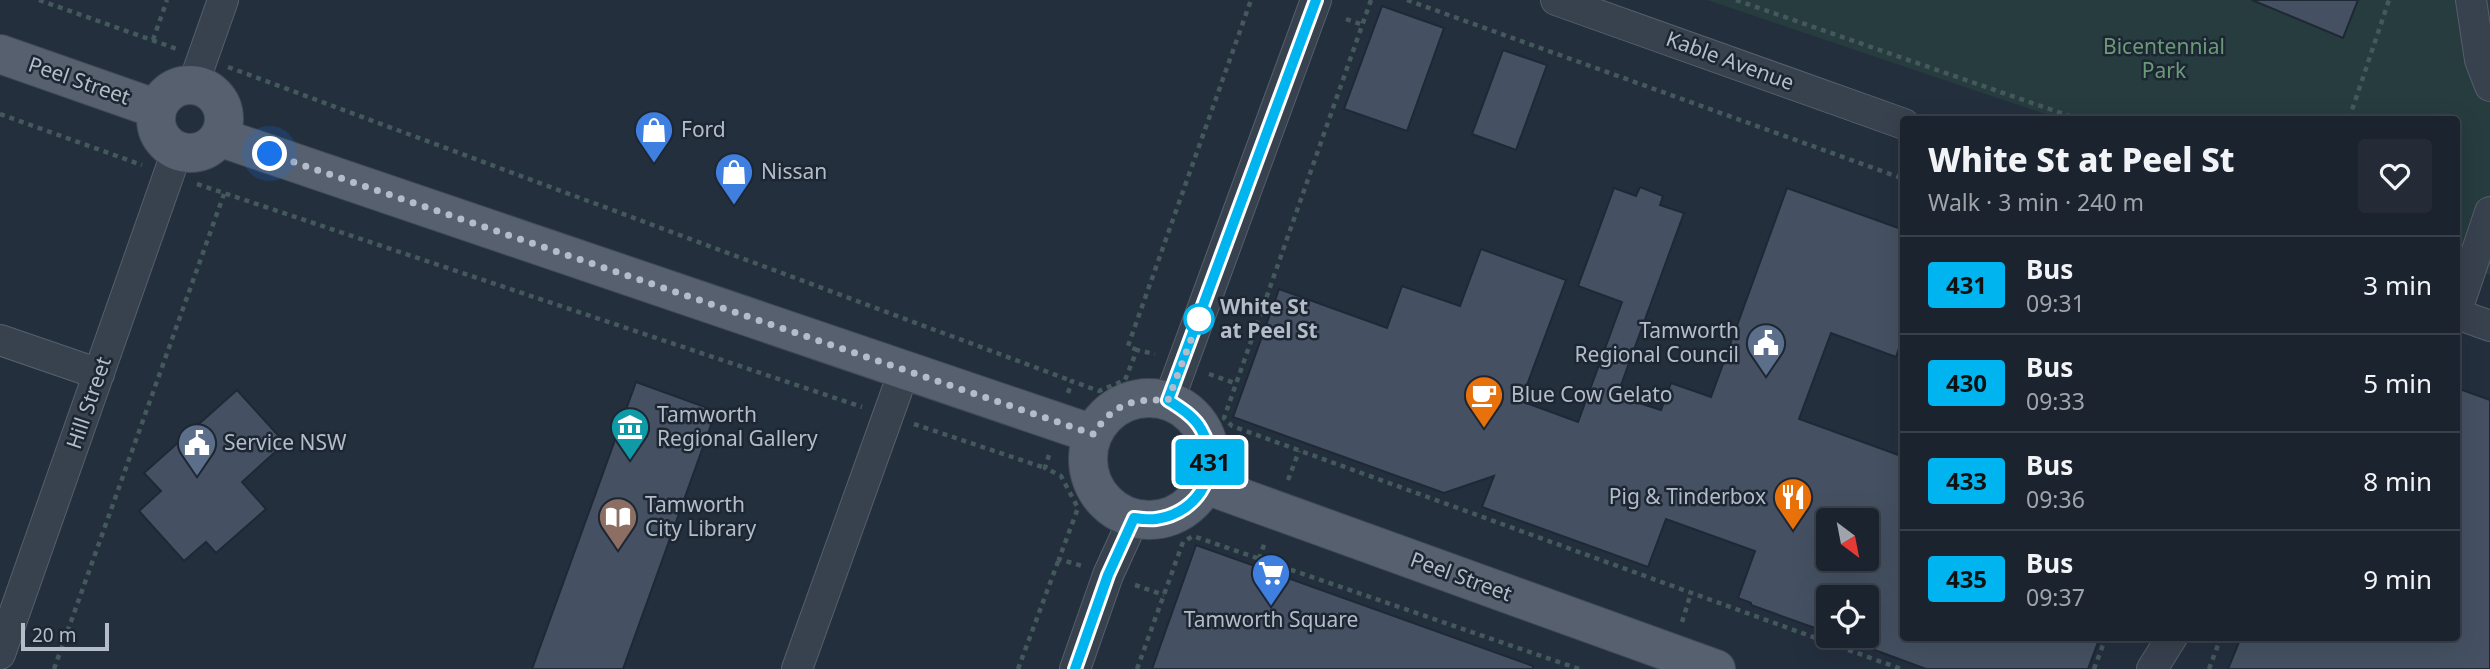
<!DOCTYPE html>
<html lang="en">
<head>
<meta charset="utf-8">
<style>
  body { margin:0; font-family:"Noto Sans",sans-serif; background:#242b36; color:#f1f3f6; height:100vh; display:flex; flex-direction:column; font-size:26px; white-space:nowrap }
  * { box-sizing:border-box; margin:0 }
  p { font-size:23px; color:#a0a4aa }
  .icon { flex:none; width:38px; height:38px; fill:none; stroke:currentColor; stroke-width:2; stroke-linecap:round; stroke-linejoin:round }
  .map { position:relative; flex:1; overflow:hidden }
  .panel { position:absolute; left:1900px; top:116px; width:560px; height:525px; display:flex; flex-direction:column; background:#1b232e; border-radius:7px; box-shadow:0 7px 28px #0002,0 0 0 2px #39404a }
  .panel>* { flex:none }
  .badge { padding:0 14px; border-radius:5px; font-size:24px; line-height:46px }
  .needle { width:46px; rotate:148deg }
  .controls { position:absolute; left:1816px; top:508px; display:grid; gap:14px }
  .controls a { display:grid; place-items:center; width:63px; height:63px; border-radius:7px; background:#1b232e; box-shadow:0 7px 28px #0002,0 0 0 2px #39404a; font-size:35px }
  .scale { position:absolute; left:21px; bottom:18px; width:88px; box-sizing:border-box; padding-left:7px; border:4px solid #b4bcc9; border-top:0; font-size:19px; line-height:24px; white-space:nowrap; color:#b4bcc9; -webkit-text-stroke:5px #1d2633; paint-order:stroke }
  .you { position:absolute; width:35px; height:35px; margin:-18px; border:5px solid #fff; border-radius:50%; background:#1a73e8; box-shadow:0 0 0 10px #1a73e833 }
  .map>.badge { position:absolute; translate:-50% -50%; box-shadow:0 0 0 4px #fff }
  .round { display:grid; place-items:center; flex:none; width:74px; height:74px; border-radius:7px; background:#242b36 }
  .summary { display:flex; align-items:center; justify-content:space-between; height:119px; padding:0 28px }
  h1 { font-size:33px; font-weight:800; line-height:52px }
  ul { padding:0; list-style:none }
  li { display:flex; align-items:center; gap:21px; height:98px; padding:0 28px; border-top:2px solid #39404a }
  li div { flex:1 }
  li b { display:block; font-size:26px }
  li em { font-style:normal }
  li .badge { min-width:77px; font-weight:700; text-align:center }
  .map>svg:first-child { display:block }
  .green { fill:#263c3f }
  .building { fill:#455162; stroke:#1f2835; stroke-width:2; fill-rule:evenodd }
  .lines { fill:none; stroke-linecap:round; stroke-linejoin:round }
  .minor-casing { stroke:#565f6c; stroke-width:32 }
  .major-casing { stroke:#414a57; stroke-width:40 }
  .path { stroke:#44595c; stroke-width:4.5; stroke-dasharray:5 5; stroke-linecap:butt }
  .minor { stroke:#38414e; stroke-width:30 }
  .major { stroke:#56606e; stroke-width:38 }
  .line-casing { stroke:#fff; stroke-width:16 }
  .line { stroke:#00b5ef; stroke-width:10 }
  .walk { stroke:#b4bcc9; stroke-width:7; stroke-dasharray:0 12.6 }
  .stop-dot { fill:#fff; stroke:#00b5ef; stroke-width:3.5 }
  .labels { text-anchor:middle; stroke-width:5; stroke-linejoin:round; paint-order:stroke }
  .park-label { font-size:21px; fill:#6b9a76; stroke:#1d2633 }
  .street-label { font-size:21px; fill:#b4bcc9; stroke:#1d2633 }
  .poi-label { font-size:21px; fill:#b4bcc9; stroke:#1d2633; text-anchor:start }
  .stop-label { font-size:21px; font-weight:bold; fill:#b4bcc9; stroke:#1d2633; text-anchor:start }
</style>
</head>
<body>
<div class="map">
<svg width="2490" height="669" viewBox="0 0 2490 669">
  <rect width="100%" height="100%" fill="#242f3e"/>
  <!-- green -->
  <path class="green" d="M1707 0H2490V275L2457 263V119H2060Z"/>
  <!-- building -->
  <path class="building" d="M2252 0H2358L2343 38Z
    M1382 6 1444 28 1407 131 1344 109Z
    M1503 50 1547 65 1516 150 1472 134Z
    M1640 187 1663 196 1660 205 1684 213 1617 396 1661 410 1671 383 1711 397 1787 188 1904 230V334L1896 357 1831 333 1799 419 1904 457V637H2100L2088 669H1926L1834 635H1867V597H1829V633L1751 605V603L1738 598 1755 551 1666 519 1648 567 1482 507 1494 476 1444 493 1233 417 1279 289 1387 328 1402 286 1460 306 1481 249 1566 280 1521 401 1578 422 1622 302 1578 286 1614 188 1636 196ZM1829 520H1867V558H1829Z
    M636 382 716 411 623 669H532Z
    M2457 388 2490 400V669H2228L2241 637H2457Z
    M237 390 285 443 242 482 266 509 216 553 206 542 184 561 139 511 161 491 144 473Z
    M1196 545 1533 666V669H1152Z"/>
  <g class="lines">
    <!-- minor casing -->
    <g class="minor-casing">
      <path id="minor" d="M1556 0 1904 124
        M2471 0 2480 60 2490 86
        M193 85 223 0
        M2457 310 2490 212
        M2457 314 2490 326
        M0 340 99 374
        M1169 400 1316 0
        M0 654 177 151
        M797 669 904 371
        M1075 669 1108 575 1134 518
        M2152 669 2172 637"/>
    </g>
    <!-- major casing -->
    <g class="major-casing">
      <path id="major" d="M0 54 157 109
        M156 119a34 34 0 1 1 68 0a34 34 0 1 1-68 0Z
        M219 137 1093 434
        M1088 459a61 61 0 1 1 122 0a61 61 0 1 1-122 0Z
        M1206 485 1716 669"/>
    </g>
    <!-- path -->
    <path class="path" d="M39 0 177 49
      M1371 0 1224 418 1232 426 1901 669
      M1407 0 1904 179
      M1736 0 2078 119
      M1346 19 1363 25
      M153 40 167 0
      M228 67 1072 381
      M0 114 142 165
      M2349 119 2389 0
      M197 184 862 407
      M1137 350 1128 346 1251 0
      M1209 374 1237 384
      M1068 393 1072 381 1099 391 1125 380 1137 350 1155 354
      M914 424 1045 468
      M1049 455 1045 468 1061 476 1078 508 1059 559 1082 566
      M1288 480 1299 451
      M1259 559 1265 542
      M1135 585 1164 595
      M1682 622 1691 593
      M54 669 224 194
      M1018 669 1059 559
      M1137 669 1183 542 1193 536 1579 669
      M2094 669 2106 637
      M2209 669 2221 637"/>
    <!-- minor -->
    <use href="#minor" class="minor"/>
    <!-- major -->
    <use href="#major" class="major"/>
  </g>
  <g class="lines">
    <!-- line casing -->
    <g class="line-casing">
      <path id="line" d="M1075 669 1108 575 1134 518C1141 519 1149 520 1156 519 1200 513 1224 468 1201 429 1194 416 1180 408 1168 400L1316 0"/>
    </g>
    <!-- line -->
    <use href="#line" class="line"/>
    <!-- walk -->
    <path class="walk" d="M270 154 1093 434C1115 403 1131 399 1168 400L1199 319"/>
  </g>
  <!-- icons -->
  <defs>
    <g id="shop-pin" transform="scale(2.0125)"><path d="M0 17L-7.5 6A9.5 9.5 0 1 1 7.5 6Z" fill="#3f7fe0" stroke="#1d2633"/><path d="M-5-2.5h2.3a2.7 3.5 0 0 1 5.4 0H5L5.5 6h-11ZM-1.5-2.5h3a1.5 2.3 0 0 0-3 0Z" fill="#fff"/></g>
    <g id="civic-pin" transform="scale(2.0125)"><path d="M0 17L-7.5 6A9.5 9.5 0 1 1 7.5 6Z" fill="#5c6f8a" stroke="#1d2633"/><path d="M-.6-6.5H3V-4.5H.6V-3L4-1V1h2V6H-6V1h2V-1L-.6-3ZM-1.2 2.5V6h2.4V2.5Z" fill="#fff"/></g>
    <g id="cafe-pin" transform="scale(2.0125)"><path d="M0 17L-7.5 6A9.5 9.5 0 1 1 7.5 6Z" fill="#e8710a" stroke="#1d2633"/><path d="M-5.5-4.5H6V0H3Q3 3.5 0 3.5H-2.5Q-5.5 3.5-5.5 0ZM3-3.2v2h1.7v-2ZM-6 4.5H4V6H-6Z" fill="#fff"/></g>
    <g id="museum-pin" transform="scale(2.0125)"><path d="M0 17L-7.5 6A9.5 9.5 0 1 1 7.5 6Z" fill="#0f9aa8" stroke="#1d2633"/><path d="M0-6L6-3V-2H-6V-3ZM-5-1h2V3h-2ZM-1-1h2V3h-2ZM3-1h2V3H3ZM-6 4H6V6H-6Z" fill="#fff"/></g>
    <g id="restaurant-pin" transform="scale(2.0125)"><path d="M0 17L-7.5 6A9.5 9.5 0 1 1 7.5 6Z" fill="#e8710a" stroke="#1d2633"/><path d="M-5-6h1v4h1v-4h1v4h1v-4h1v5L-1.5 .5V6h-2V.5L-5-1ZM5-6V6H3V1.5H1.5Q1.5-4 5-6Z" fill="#fff"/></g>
    <g id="library-pin" transform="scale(2.0125)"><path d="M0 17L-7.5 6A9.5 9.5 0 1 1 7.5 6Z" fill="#8d6e63" stroke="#1d2633"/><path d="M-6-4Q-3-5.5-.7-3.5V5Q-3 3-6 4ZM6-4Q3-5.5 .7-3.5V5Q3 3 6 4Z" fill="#fff"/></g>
    <g id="supermarket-pin" transform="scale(2.0125)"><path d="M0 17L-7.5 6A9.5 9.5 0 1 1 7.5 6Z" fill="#3f7fe0" stroke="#1d2633"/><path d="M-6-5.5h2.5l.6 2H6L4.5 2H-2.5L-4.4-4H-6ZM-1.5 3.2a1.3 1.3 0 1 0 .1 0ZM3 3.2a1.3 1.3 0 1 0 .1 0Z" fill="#fff"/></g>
  </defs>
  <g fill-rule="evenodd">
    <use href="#shop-pin" x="654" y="130"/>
    <use href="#shop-pin" x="734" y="172"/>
    <use href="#civic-pin" x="1766" y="343"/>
    <use href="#cafe-pin" x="1484" y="395"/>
    <use href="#museum-pin" x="630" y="427"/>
    <use href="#civic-pin" x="197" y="443"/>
    <use href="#restaurant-pin" x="1793" y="497"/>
    <use href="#library-pin" x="618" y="517"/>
    <use href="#supermarket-pin" x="1271" y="573"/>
  </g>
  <!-- markers -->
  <circle class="stop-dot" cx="1199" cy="319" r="14"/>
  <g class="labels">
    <!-- park labels -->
    <g class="park-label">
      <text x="2164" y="54">Bicentennial<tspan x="2164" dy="24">Park</tspan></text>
    </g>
    <!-- street labels -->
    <g class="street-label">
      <text transform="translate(1730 61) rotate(20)" y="7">Kable Avenue</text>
      <text transform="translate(79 81) rotate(19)" y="7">Peel Street</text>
      <text transform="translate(89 403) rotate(-71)" y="7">Hill Street</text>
      <text transform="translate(1461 577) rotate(20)" y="7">Peel Street</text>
    </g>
    <!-- poi labels -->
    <g class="poi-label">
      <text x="681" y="137">Ford</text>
      <text x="761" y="179">Nissan</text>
      <text x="1739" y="338" text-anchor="end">Tamworth<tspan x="1739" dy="24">Regional Council</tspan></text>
      <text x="1511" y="402">Blue Cow Gelato</text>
      <text x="657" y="422">Tamworth<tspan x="657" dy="24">Regional Gallery</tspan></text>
      <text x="224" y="450">Service NSW</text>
      <text x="1766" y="504" text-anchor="end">Pig &amp; Tinderbox</text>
      <text x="645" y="512">Tamworth<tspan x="645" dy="24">City Library</tspan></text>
      <text x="1271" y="627" text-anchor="middle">Tamworth Square</text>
    </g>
    <!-- stop labels -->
    <g class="stop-label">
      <text x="1220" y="314">White St<tspan x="1220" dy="24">at Peel St</tspan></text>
    </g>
  </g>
</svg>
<div class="controls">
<a><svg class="needle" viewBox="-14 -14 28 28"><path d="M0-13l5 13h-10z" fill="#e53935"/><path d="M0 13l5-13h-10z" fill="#a0a4aa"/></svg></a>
<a><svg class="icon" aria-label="locate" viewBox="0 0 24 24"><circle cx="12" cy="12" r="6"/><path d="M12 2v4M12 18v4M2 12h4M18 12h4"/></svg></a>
</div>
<div class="scale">20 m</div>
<div class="you" style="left:270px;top:154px"></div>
<b class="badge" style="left:1210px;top:462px;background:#00b5ef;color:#111">431</b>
<section class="panel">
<div class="summary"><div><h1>White St at Peel St</h1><p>Walk · 3 min · 240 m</p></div><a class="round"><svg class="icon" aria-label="heart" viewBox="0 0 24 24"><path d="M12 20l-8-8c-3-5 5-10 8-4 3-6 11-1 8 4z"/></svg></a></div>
<ul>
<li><span class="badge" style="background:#00b5ef;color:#111">431</span><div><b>Bus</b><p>09:31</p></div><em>3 min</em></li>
<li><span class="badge" style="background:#00b5ef;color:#111">430</span><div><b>Bus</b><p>09:33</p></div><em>5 min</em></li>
<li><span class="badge" style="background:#00b5ef;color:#111">433</span><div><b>Bus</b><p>09:36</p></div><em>8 min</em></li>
<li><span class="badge" style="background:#00b5ef;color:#111">435</span><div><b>Bus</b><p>09:37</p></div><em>9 min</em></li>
</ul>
</section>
</div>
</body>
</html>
